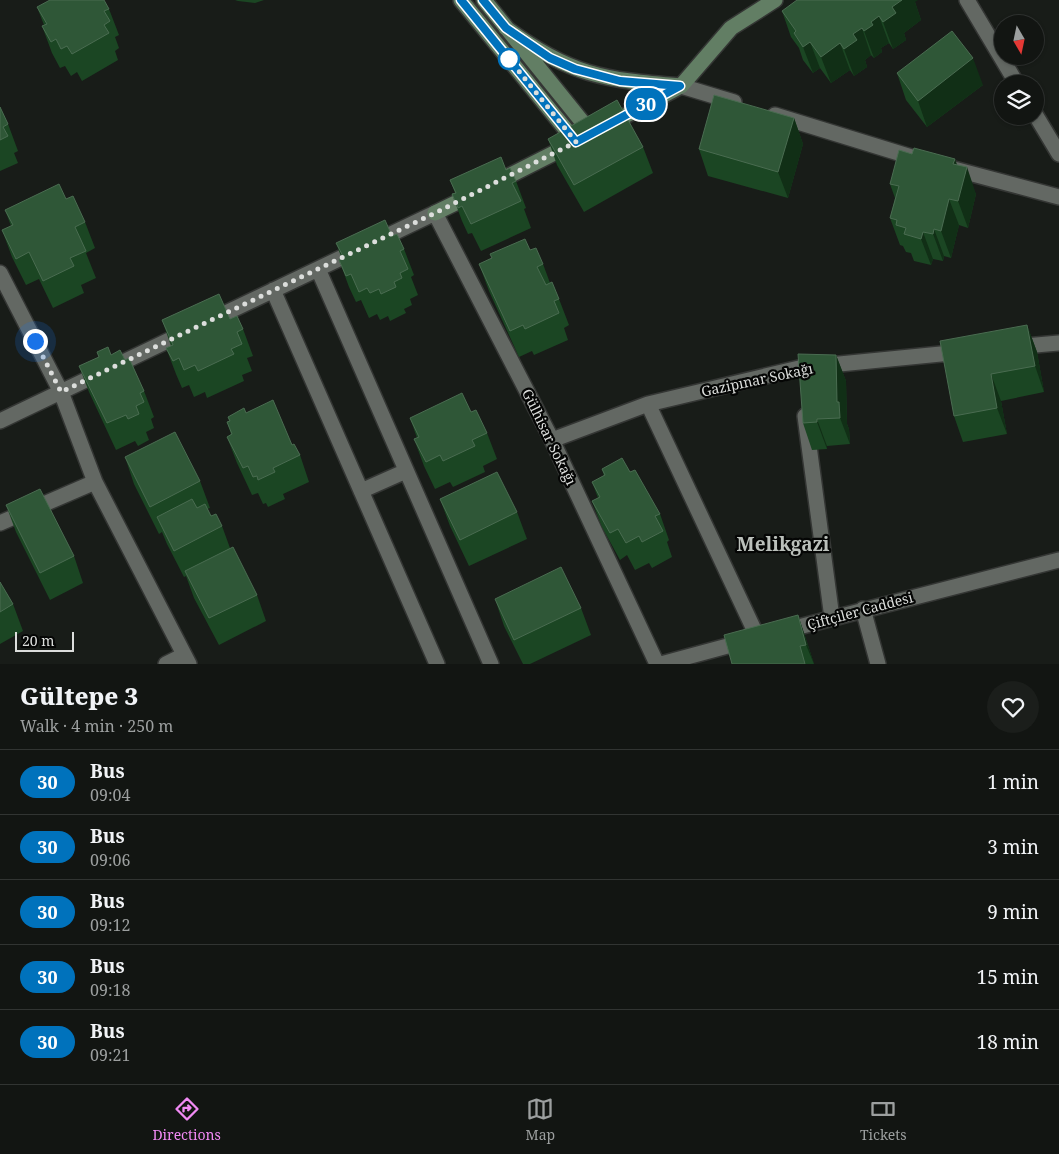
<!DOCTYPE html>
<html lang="en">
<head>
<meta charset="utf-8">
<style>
  body { margin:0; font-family:"Noto Serif",serif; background:#1b1e1b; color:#f1f3f6; height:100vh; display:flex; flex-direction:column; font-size:19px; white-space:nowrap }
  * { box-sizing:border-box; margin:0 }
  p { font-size:16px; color:#9c9f9f }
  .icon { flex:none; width:28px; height:28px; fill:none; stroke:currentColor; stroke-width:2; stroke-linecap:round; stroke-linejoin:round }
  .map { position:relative; height:664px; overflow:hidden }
  .side { display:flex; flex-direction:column; background:#121512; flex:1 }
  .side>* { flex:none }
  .badge { padding:0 10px; border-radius:16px; font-size:18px; line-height:32px }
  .needle { width:32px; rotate:171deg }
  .fabs { position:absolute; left:994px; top:15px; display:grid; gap:10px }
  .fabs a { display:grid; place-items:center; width:50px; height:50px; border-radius:50%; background:#121512; box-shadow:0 1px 4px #0004,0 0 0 1px #313432; font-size:25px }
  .scale { position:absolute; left:15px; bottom:12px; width:59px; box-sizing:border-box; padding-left:5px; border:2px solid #dcdedc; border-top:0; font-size:14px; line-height:18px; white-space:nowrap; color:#dcdedc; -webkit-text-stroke:4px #050605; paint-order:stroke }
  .you { position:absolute; width:25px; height:25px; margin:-12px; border:4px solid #fff; border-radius:50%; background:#1a73e8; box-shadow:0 0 0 8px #1a73e833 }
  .map>.badge { position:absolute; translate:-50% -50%; box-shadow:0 0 0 2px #fff }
  .round { display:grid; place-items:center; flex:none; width:52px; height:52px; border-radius:26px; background:#1b1e1b }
  .summary { display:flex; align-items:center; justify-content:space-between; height:85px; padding:0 20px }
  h1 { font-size:24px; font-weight:800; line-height:38px }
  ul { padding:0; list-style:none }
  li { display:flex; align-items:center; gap:15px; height:65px; padding:0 20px; border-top:1px solid #313432 }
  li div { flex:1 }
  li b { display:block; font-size:19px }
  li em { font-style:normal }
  li .badge { min-width:55px; font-weight:700; text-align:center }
  .tabs { display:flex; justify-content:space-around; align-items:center; height:70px; border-top:1px solid #313432; background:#121512; font-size:14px; color:#9c9f9f }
  .tabs a { display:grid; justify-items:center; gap:2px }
  .tabs .on { color:#f18af4 }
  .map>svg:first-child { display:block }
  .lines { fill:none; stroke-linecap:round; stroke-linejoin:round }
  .street-casing { stroke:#343634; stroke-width:18 }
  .secondary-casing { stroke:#343634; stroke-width:18 }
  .street { stroke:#636863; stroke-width:15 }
  .secondary { stroke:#627e64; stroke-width:15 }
  .wall { fill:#1b4623 }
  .shaded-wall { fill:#112f16 }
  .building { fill:#2f5737; stroke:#4a6c51 }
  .line-casing { stroke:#fff; stroke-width:11 }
  .line { stroke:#0072bc; stroke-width:8 }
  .walk { stroke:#dcdedc; stroke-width:5; stroke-dasharray:0 9 }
  .stop-dot { fill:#fff; stroke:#0072bc; stroke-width:2.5 }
  .labels { text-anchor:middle; stroke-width:4.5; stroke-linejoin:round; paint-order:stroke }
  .street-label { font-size:14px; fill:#dcdedc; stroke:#050605 }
  .district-label { font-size:19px; font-weight:bold; fill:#bbc0bb; stroke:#050605 }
</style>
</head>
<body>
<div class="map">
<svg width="1059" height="664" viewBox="0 0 1059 664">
  <rect width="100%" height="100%" fill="#181c18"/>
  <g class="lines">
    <!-- street casing -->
    <g class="street-casing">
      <path id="street" d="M967 0 1017 84
        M681 86 734 102
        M1035 114 1059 154
        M775 115 918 159
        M950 168 1059 197
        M318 269 491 664
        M0 273 61 392 95 482 189 664
        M273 290 437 664
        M209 321 435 213 552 440 657 664
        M1014 347 1059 343
        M648 404 758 638
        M805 416 832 618
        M0 421 186 332
        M552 440 648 404 799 368 961 352
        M361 491 406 471
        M0 523 95 482
        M863 609 878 664
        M783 631 1059 560
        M166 664 184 655
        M661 664 746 641"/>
    </g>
    <!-- secondary casing -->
    <g class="secondary-casing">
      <path id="secondary" d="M461 0 576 142
        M484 0 592 134
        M506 28C569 75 604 80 681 86
        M608 125 681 86 731 28 775 0
        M495 183 570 145
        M435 213 474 194"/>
    </g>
    <!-- street -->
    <use href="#street" class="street"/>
    <!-- secondary -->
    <use href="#secondary" class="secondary"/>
  </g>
  <!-- wall -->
  <path class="wall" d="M235 0H264L255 3 238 1Z
    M915 2 921 20 904 33 906 40 893 49 889 43 881 48 882 52 874 58 871 55 865 60 867 67 854 76 850 70 831 83 820 68 813 73 803 60 799 48 791 37 782 11Z
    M37 7 109 9 119 35 115 37 119 48 115 51 118 60 82 81 77 72 71 76 65 66 60 68 52 53 42 26 44 25Z
    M897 73 983 85 927 127 906 100Z
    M0 107 8 124 18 151 14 153 18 163 0 171Z
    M794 118 803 144 788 198 708 176 699 149Z
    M548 139 643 147 653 173 584 212 557 165Z
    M957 165 976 194 968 228 959 225 951 258 944 256 943 261 933 259 931 265 914 261 911 253 906 252 903 246 900 245 890 218 895 198 890 184Z
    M506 170 516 181 526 208 524 209 531 228 481 251 472 233 468 234 462 221 452 194 455 193 450 180Z
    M66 199 85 222 95 248 86 253 96 278 81 285 84 293 53 308 39 279 26 285 12 257 2 230 11 226 5 210Z
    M392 236 404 249 414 275 411 277 418 295 410 299 412 305 404 309 406 313 390 321 388 316 380 320 377 314 369 318 361 300 356 302 349 287 339 260 342 259 336 243Z
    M530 250 543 264 550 283 559 299 569 325 564 328 568 340 534 355 532 351 519 357 489 291 479 264Z
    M230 319 243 329 253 356 247 358 252 371 242 375 244 381 207 398 205 392 194 397 189 385 182 388 176 374 166 348 171 346 162 320Z
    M1027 325 1037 352 1044 392 1001 401 1007 434 963 442 954 416Z
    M111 355 125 360 144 391 154 417 151 419 154 428 146 432 149 440 138 446 135 441 116 450 89 392 79 366Z
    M836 355 846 381 847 424 849 429 850 444 827 446V449L812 450 803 423Z
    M471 412 487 433 497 459 483 466 485 472 453 487 450 482 435 489 424 466 414 439 417 438 410 418Z
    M246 413 292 445 300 455 309 482 283 494 285 499 268 507 266 503 263 504 258 493 252 495 237 463 227 437 231 434 227 422 229 421 228 417Z
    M125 457 200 481 210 508 207 509 211 516 222 526 230 548 257 595 266 621 219 645 194 598 186 576 184 577 167 544 162 532 159 534 134 484Z
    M602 469 630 472 660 514 669 540 667 542 672 557 652 568 649 563 635 570 627 555 620 560 602 527 592 501 598 498 592 482 604 476Z
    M440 499 517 512 527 539 469 566 450 526Z
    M6 505 74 556 83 583 50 600 16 532Z
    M0 582 13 604 23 631 0 644Z
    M495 599 581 608 591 635 530 664H523L504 626Z
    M798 615 807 642 814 664H732Z"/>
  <!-- shaded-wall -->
  <path class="shaded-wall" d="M902 0H918L915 2 921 20 904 33 906 40 893 49 883 22 892 7Z
    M879 16 889 43 881 48 882 52 874 58 864 31 871 22Z
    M862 28 871 55 865 60 867 67 854 76 844 49 853 34Z
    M810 42 820 68 813 73 803 47Z
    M840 43 850 70 831 83 821 57Z
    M973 58 983 85 927 127 918 101Z
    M794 118 803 144 788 198 778 172Z
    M955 159 963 181 967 167 976 194 968 228 958 201 953 164Z
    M949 199 959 225 951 258 941 231Z
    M934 229 944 256 943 261 933 234Z
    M923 232 933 259 931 265 921 239Z
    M1027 325 1037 352 1044 392 1035 366Z
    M836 355 846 381 847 424 849 429 850 444 840 418 837 402Z
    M991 374 1001 401 1007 434 997 408Z
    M817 419 827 446V449L817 422Z
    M798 615 807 642 814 664 806 645Z"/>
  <!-- building -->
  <path class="building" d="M50 0H104L109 9 104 11 110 21 104 25 109 33 72 54 67 46 61 49 56 39 51 42 42 26 47 24 37 7Z
    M797 0H902L892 7 896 13 883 22 879 16 871 22 873 25 864 31 862 28 853 34 857 40 844 49 840 43 821 57 810 42 803 47 794 33 796 31 782 11Z
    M952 31 973 58 918 101 897 73Z
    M714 95 794 118 778 172 699 149Z
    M617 100 643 147 574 185 548 139Z
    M0 107 8 124 3 127 8 136 0 140Z
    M914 148 955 159 953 164 967 167 958 201 949 199 941 231 934 229 933 234 923 232 921 239 904 234 906 228 896 225 897 220 890 218 899 186 890 184 899 150 912 154Z
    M501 157 506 170 510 168 516 181 512 183 521 201 471 224 462 206 458 208 452 194 456 193 450 180Z
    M59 184 66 199 73 196 85 222 75 227 86 251 70 258 74 266 43 281 29 252 16 259 2 230 13 225 5 210Z
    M385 220 392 236 397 234 404 249 400 251 408 269 400 273 402 278 394 282 396 287 381 294 379 289 370 293 367 288 359 292 351 274 346 276 339 260 344 258 336 243Z
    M525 239 530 250 536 248 543 264 537 267 546 285 552 282 559 299 554 301 559 313 525 329 523 325 510 331 479 264 492 258 490 254Z
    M219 294 230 319 237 316 243 329 237 332 242 344 231 349 234 354 198 371 195 365 184 370 179 358 173 361 166 348 173 345 162 320Z
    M1027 325 1035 366 991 374 997 408 954 416 940 341Z
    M108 347 111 355 120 350 125 360 129 358 144 391 140 393 144 402 136 406 139 414 128 419 126 415 107 423 79 366 99 357 97 352Z
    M798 354 836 355 837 402H839L840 418 817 419V422L803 423Z
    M462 393 471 412 476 410 487 433 472 440 475 446 443 461 440 455 426 462 414 439 419 437 410 418Z
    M273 400 292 445 294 444 300 455 273 468 275 472 258 480 257 476 253 477 248 466 243 468 227 437 232 434 227 422 230 421 228 417 244 408 246 413Z
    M175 432 200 481 150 507 125 457Z
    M622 458 630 472 635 470 660 514 655 516 663 531 642 542 639 536 626 543 618 529 610 533 592 501 600 497 592 482 605 475 602 469Z
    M497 472 517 512 460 540 440 499Z
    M40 489 74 556 40 573 6 505Z
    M192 499 197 508 205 504 211 516 216 514 222 526 174 551 157 517Z
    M233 547 257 595 209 618 185 571Z
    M561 567 581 608 514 640 495 599Z
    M0 582 13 604 0 612Z
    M798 615 806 645 800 646 805 664H732L724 635Z"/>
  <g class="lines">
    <!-- line casing -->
    <g class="line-casing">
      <path id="line" d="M461 0 576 142 680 86 620 81 575 69 550 58 506 28 483 0"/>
    </g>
    <!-- line -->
    <use href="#line" class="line"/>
    <!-- walk -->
    <path class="walk" d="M35 341 61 392 435 213 576 142 509 59"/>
  </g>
  <!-- markers -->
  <circle class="stop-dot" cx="509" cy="59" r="10"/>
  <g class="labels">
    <!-- street labels -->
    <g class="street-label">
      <text transform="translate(757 380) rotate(-12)" y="5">Gazipınar Sokağı</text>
      <text transform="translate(549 437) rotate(64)" y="5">Gülhisar Sokağı</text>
      <text transform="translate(860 611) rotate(-15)" y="5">Çiftçiler Caddesi</text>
    </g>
    <!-- district labels -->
    <g class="district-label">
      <text x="783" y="551">Melikgazi</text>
    </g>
  </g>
</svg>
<div class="fabs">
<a><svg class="needle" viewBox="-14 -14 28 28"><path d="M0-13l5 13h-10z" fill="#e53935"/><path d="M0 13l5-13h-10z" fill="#9c9f9f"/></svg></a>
<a><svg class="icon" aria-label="layers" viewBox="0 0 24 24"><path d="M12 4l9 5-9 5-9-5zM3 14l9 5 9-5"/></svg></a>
</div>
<div class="scale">20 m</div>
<div class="you" style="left:35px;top:341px"></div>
<b class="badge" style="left:646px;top:104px;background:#0072bc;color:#fff">30</b>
</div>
<section class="side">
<div class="summary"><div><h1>Gültepe 3</h1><p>Walk · 4 min · 250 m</p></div><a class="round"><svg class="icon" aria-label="heart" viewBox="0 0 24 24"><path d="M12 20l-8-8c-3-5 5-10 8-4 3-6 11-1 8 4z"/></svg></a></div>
<ul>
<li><span class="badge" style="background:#0072bc;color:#fff">30</span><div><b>Bus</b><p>09:04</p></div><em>1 min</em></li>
<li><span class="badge" style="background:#0072bc;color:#fff">30</span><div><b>Bus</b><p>09:06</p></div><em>3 min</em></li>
<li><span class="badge" style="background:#0072bc;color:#fff">30</span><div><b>Bus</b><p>09:12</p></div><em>9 min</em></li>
<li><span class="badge" style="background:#0072bc;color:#fff">30</span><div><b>Bus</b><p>09:18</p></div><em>15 min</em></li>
<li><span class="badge" style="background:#0072bc;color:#fff">30</span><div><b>Bus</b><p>09:21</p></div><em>18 min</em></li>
</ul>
</section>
<nav class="tabs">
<a class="on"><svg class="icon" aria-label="directions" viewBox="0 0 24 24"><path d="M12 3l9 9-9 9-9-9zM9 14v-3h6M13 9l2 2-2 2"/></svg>Directions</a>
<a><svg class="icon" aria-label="map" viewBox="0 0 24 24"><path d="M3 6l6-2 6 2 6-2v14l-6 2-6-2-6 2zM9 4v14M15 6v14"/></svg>Map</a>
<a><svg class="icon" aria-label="tickets" viewBox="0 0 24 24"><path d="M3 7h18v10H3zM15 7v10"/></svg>Tickets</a>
</nav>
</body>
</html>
